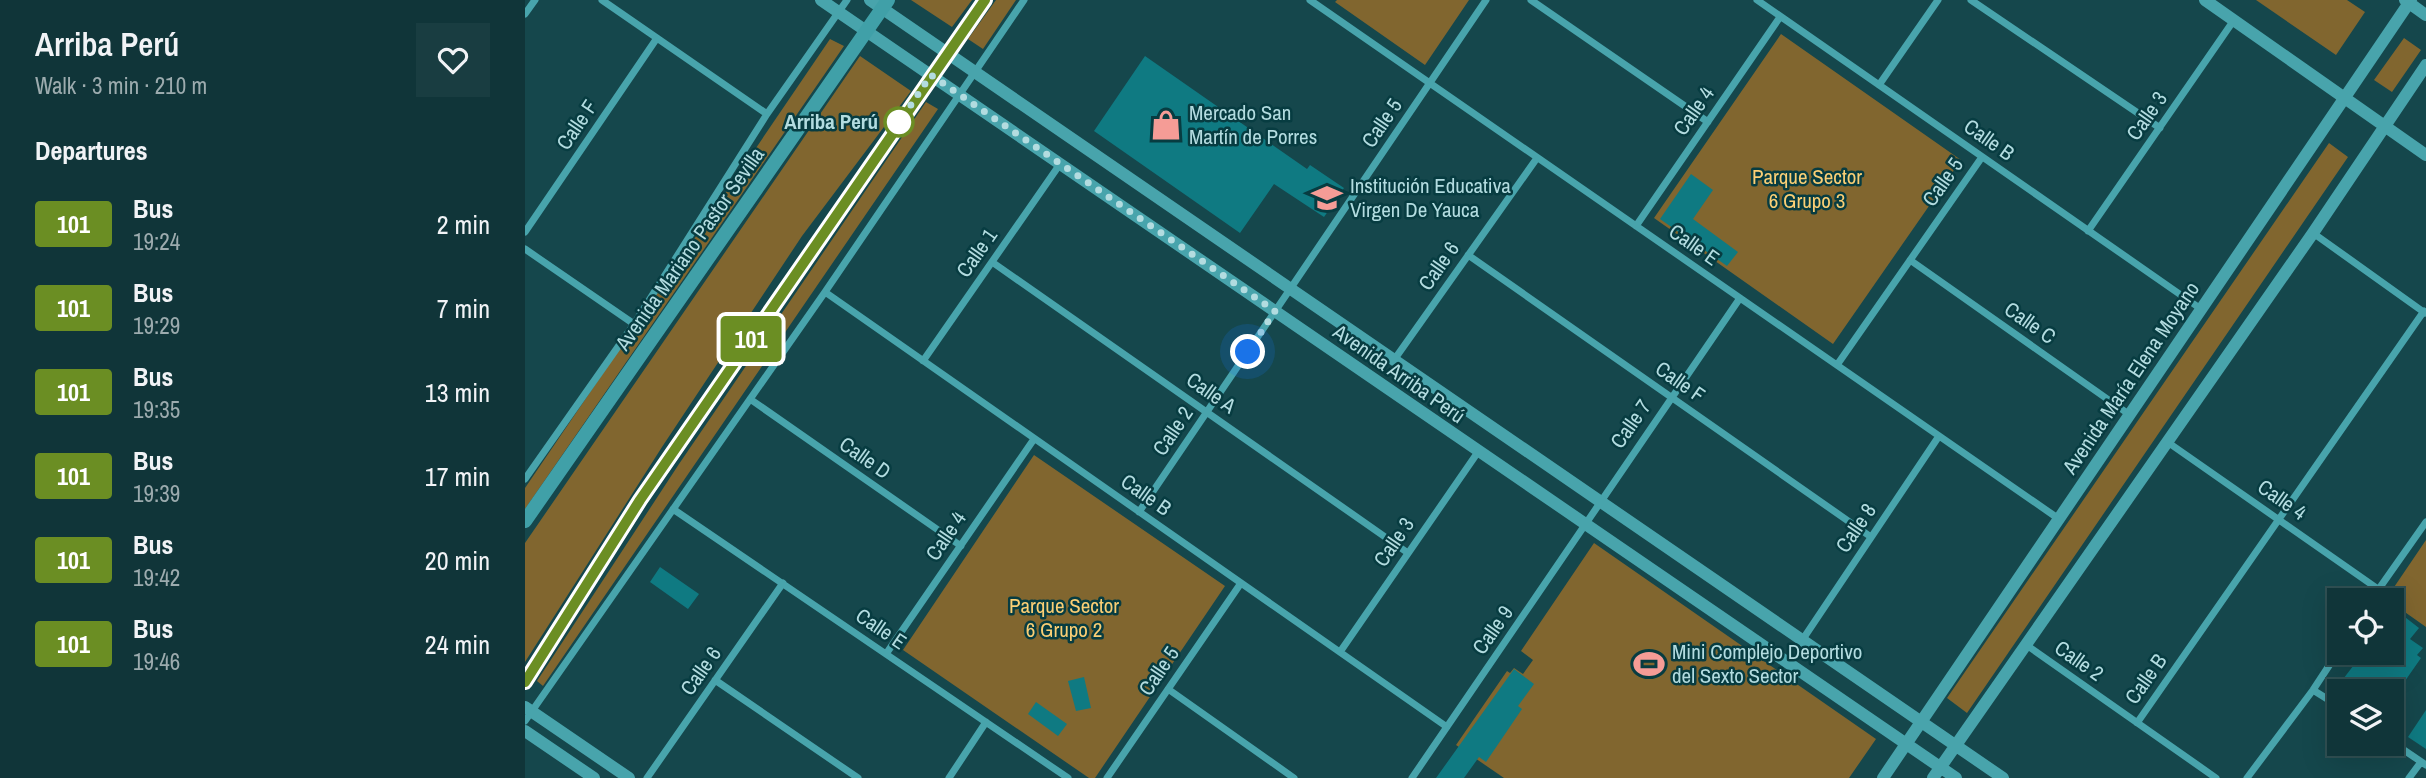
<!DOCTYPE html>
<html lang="en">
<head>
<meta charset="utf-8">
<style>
  body { margin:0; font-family:"Archivo Narrow",sans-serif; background:#193d41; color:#f1f3f6; height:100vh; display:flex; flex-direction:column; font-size:26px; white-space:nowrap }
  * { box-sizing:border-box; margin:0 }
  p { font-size:23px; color:#9cabae }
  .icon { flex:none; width:38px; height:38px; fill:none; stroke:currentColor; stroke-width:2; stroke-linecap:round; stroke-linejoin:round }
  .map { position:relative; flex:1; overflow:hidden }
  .side { display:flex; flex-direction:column; background:#103539; width:525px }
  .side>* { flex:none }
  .badge { padding:0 14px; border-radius:5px; font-size:24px; line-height:46px }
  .tools { position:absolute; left:1802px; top:588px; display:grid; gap:14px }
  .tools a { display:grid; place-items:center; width:77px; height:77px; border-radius:0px; background:#103539; box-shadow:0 7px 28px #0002,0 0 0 2px #305053; font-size:35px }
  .you { position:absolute; width:35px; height:35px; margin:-18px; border:5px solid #fff; border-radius:50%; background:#1a73e8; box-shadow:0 0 0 10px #1a73e833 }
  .map>.badge { position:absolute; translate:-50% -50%; box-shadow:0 0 0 4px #fff }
  h2 { padding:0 35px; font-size:26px; line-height:63px }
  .round { display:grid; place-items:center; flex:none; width:74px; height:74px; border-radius:0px; background:#193d41 }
  .headline { display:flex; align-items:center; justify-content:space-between; height:119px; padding:0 35px }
  h1 { font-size:33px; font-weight:600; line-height:52px }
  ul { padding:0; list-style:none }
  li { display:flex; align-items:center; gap:21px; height:84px; padding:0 35px }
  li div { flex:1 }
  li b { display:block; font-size:26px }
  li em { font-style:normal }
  li .badge { min-width:77px; font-weight:700; text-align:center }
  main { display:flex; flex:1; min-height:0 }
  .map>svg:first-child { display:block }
  .green { fill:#81662f }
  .building { fill:#0f7a82 }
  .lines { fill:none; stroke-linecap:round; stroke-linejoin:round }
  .minor { stroke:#48a4ac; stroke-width:7 }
  .tertiary { stroke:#48a4ac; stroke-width:12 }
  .secondary { stroke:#40a0a8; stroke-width:14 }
  .line-casing { stroke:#fff; stroke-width:16 }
  .line { stroke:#6b8e23; stroke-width:10 }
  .walk { stroke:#b3dce0; stroke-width:7; stroke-dasharray:0 12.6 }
  .stop-dot { fill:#fff; stroke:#6b8e23; stroke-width:3.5 }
  .labels { text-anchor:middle; stroke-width:5; stroke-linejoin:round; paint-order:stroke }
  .street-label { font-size:21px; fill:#b3dce0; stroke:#073c41 }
  .poi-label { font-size:21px; fill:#b3dce0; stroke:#073c41; text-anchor:start }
  .stop-label { font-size:21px; font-weight:bold; fill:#b3dce0; stroke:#073c41; text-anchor:end }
  .park-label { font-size:21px; fill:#fbcf75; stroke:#073c41 }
</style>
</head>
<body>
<main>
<section class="side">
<div class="headline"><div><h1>Arriba Perú</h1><p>Walk · 3 min · 210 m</p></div><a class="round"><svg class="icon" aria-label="heart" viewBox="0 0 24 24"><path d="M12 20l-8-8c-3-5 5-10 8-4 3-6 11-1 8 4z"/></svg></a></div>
<h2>Departures</h2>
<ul>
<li><span class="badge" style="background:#6b8e23;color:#fff">101</span><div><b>Bus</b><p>19:24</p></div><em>2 min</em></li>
<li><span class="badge" style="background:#6b8e23;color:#fff">101</span><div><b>Bus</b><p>19:29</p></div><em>7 min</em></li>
<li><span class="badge" style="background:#6b8e23;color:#fff">101</span><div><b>Bus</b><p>19:35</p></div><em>13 min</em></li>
<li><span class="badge" style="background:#6b8e23;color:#fff">101</span><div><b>Bus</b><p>19:39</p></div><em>17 min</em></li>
<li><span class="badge" style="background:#6b8e23;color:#fff">101</span><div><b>Bus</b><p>19:42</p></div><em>20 min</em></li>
<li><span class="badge" style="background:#6b8e23;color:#fff">101</span><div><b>Bus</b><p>19:46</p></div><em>24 min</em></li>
</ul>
</section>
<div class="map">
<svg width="1901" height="778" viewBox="0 0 1901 778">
  <rect width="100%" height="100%" fill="#15474c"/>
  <!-- green -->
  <path class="green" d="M386 0H447L427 27Z
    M471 0H491L458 49 443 39Z
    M812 0H944L900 65 810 2Z
    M1731 0H1822L1840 12 1811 55Z
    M1256 34 1436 160 1308 344 1129 218Z
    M1879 38 1896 50 1867 92 1849 80Z
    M305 39 319 46 0 509V488Z
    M335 56 386 91 277 236 137 447 0 662V543Z
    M401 102 413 109 18 686 12 681 154 464Z
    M1804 143 1823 157 1442 713 1422 698Z
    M509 455 700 586 570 778H564L378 650Z
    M1901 540V627L1867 603V600L1861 599Z
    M1069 543 1351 739 1324 778H979L931 745 982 671 985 673 989 668 998 674 1008 660 996 651Z"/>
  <!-- building -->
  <path class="building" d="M620 56 782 169 785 165 819 188 799 217 749 184 715 233 569 131Z
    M1166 174 1188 190 1168 219 1213 252 1202 266 1135 219Z
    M135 567 174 594 163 609 125 582Z
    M1867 607 1894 628 1885 639 1898 648 1892 655 1896 658 1873 691H1864L1852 683 1846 691H1809L1838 653H1867Z
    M989 669 1009 684 993 706 997 709 961 762 954 757 939 778H911Z
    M559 677 566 708 551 711 543 681Z
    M511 702 542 724 533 736 503 714Z
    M1901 710V749L1883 737Z"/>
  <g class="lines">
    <!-- minor -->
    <path class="minor" d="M77 0 242 114
      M785 0 1534 519
      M1006 0 1183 122
      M1232 0 1676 309
      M1446 0 1635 128
      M0 14 10 0
      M1354 85 1413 0
      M1111 226 1255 17
      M1563 231 1709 20
      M0 232 132 38
      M1788 233 1900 313
      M0 249 109 324
      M943 255 1346 537
      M1385 260 1605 415
      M467 262 883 553
      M300 292 922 727
      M869 360 1012 158
      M398 361 535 164
      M1312 365 1457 157
      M225 399 436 546
      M1641 441 1853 589
      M0 479 109 324 242 114 322 0
      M148 509 543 778
      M614 512 961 0
      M1846 600 1901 522
      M1278 639 1414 436
      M1500 644 1691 778
      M815 652 953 452
      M361 654 509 439
      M190 680 333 778
      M643 689 769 778
      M1788 690 1815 707
      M0 721 300 292 499 0
      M1612 723 1899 311
      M1867 742 1901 765
      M122 778 258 583
      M424 778 461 722
      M582 778 716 583
      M887 778 1215 298
      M1722 778 1788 690 1815 649
      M1884 778 1896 762"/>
    <!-- tertiary -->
    <path class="tertiary" d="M296 0 1431 778
      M345 0 1478 778
      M1680 0 1901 155
      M1880 0 1901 15
      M0 707 104 778
      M0 731 69 778
      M1358 778 1886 0
      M1408 778 1788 233 1901 65"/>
    <!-- secondary -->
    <path class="secondary" d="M0 521 363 0
      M0 682 115 501 460 0"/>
  </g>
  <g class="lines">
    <!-- line casing -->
    <g class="line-casing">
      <path id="line" d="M0 682 115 500 460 0"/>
    </g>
    <!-- line -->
    <use href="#line" class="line"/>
    <!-- walk -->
    <path class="walk" d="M374 122 373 124 406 75 750 311 723 352"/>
  </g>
  <!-- icons -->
  <defs>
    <g id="shop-bare" transform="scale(2.415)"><path d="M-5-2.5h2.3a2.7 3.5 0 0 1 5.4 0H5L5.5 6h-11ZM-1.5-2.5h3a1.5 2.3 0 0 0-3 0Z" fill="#f59c96" stroke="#073c41" stroke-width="2.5" paint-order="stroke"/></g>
    <g id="school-bare" transform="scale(2.415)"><path d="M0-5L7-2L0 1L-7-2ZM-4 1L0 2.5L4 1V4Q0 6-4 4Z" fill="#f59c96" stroke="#073c41" stroke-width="2.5" paint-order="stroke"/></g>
    <g id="stadium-bare" transform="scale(2.415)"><path d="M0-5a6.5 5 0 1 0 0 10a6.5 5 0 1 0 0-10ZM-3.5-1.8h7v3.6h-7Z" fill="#f59c96" stroke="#073c41" stroke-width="2.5" paint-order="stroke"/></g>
  </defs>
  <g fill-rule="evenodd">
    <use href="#shop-bare" x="641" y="125"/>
    <use href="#school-bare" x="802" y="198"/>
    <use href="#stadium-bare" x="1124" y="664"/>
  </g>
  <!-- markers -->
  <circle class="stop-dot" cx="374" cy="122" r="14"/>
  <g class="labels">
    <!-- street labels -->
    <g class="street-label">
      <text transform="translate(1169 111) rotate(-55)" y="7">Calle 4</text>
      <text transform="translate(1622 116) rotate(-55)" y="7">Calle 3</text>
      <text transform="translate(857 123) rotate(-56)" y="7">Calle 5</text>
      <text transform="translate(52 125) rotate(-56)" y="7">Calle F</text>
      <text transform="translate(1464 140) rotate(35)" y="7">Calle B</text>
      <text transform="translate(1418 182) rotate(-55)" y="7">Calle 5</text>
      <text transform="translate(1169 245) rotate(35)" y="7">Calle E</text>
      <text transform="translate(165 249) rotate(-55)" y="7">Avenida Mariano Pastor Sevilla</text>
      <text transform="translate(452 253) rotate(-55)" y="7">Calle 1</text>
      <text transform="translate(914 266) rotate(-55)" y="7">Calle 6</text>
      <text transform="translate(1505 323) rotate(35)" y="7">Calle C</text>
      <text transform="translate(874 374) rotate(35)" y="7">Avenida Arriba Perú</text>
      <text transform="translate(1606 378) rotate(-56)" y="7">Avenida María Elena Moyano</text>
      <text transform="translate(1155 382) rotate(35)" y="7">Calle F</text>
      <text transform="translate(686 393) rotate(35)" y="7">Calle A</text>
      <text transform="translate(1106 424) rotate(-55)" y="7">Calle 7</text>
      <text transform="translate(648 431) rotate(-56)" y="7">Calle 2</text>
      <text transform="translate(340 458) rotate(35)" y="7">Calle D</text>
      <text transform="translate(621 495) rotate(35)" y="7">Calle B</text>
      <text transform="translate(1757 500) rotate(35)" y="7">Calle 4</text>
      <text transform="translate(1331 528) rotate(-56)" y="7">Calle 8</text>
      <text transform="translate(421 536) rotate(-56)" y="7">Calle 4</text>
      <text transform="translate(869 542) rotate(-56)" y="7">Calle 3</text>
      <text transform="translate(356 629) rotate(34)" y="7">Calle E</text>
      <text transform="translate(968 630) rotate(-55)" y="7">Calle 9</text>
      <text transform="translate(1554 661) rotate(35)" y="7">Calle 2</text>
      <text transform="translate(176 671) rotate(-55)" y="7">Calle 6</text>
      <text transform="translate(634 671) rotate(-56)" y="7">Calle 5</text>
      <text transform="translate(1621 679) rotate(-55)" y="7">Calle B</text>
    </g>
    <!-- poi labels -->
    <g class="poi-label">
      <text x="664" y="120">Mercado San<tspan x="664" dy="24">Martín de Porres</tspan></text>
      <text x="825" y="193">Institución Educativa<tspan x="825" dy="24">Virgen De Yauca</tspan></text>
      <text x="1147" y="659">Mini Complejo Deportivo<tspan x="1147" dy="24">del Sexto Sector</tspan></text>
    </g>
    <!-- stop labels -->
    <g class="stop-label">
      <text x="353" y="129">Arriba Perú</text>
    </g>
    <!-- park labels -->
    <g class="park-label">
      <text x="1282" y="184">Parque Sector<tspan x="1282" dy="24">6 Grupo 3</tspan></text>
      <text x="539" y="613">Parque Sector<tspan x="539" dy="24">6 Grupo 2</tspan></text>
    </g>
  </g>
</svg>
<div class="tools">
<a><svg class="icon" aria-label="locate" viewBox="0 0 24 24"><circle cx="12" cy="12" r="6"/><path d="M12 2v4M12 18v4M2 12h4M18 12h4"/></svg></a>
<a><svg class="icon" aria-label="layers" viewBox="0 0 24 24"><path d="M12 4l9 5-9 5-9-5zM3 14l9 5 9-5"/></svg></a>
</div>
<div class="you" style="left:723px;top:352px"></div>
<b class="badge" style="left:226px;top:339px;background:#6b8e23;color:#fff">101</b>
</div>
</main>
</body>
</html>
